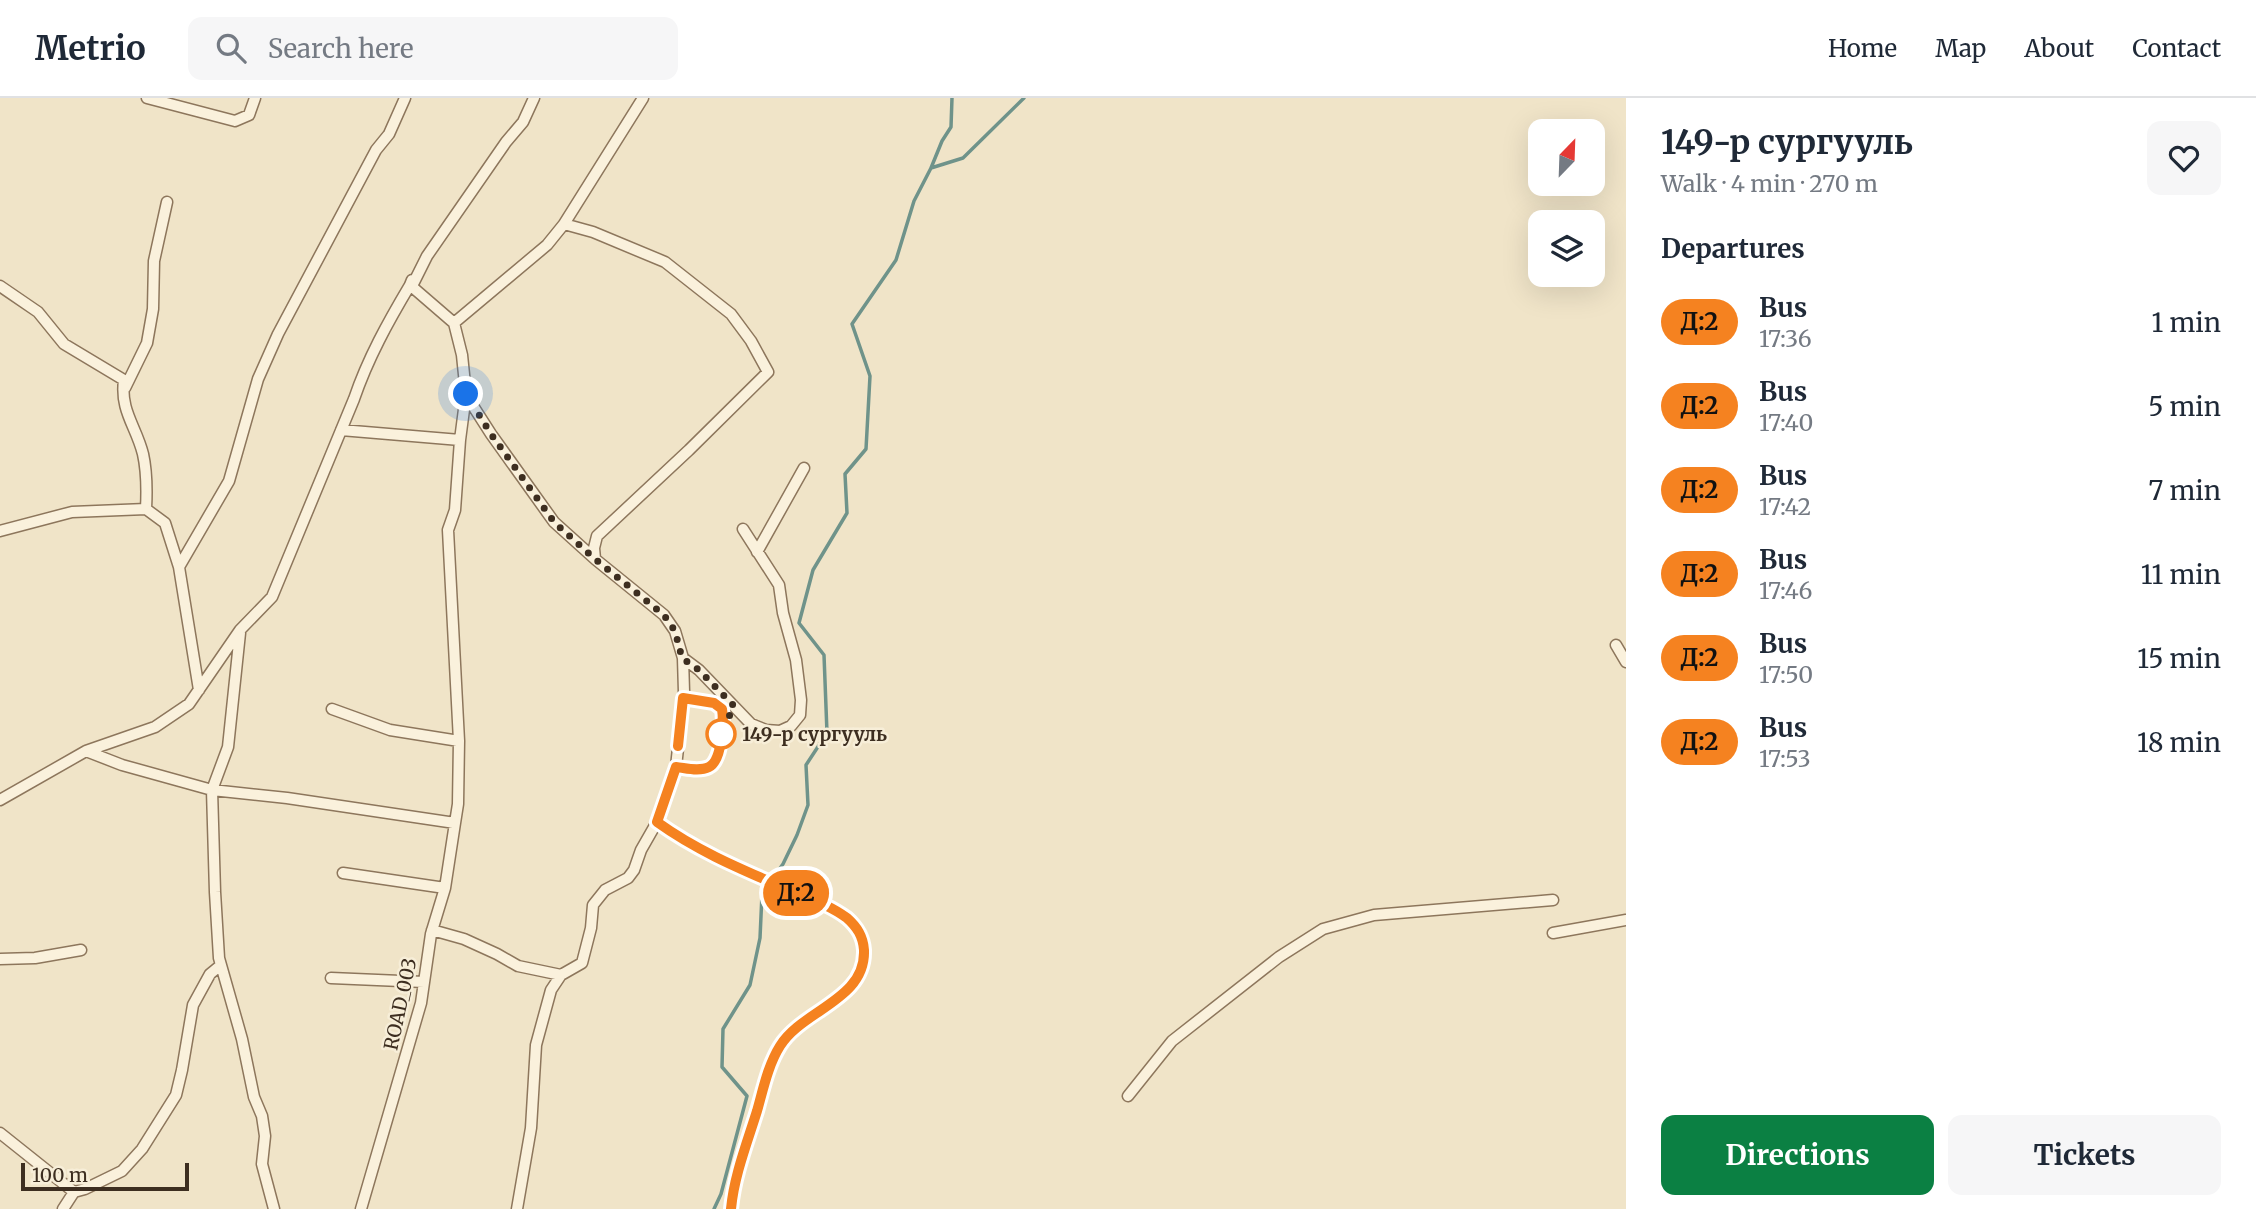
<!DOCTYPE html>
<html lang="en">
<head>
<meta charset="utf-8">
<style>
  body { margin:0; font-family:Merriweather,serif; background:#f6f6f7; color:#1f2937; height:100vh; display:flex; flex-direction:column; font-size:26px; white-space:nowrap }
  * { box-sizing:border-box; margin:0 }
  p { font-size:23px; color:#747a83 }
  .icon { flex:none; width:38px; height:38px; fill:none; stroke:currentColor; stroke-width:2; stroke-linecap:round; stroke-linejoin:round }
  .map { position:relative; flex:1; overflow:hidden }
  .drawer { display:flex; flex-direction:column; background:#fff; width:630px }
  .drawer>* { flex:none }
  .badge { padding:0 14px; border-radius:23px; font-size:24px; line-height:46px }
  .needle { width:46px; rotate:23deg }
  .tools { position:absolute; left:1528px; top:21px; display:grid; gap:14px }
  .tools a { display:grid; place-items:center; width:77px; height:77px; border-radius:14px; background:#fff; box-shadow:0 7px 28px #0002; font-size:35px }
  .scale { position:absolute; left:21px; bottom:18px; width:168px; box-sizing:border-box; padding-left:7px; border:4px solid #3d2e20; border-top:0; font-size:19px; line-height:24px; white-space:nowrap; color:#3d2e20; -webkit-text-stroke:5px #f7eed8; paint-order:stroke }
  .you { position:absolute; width:35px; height:35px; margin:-18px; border:5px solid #fff; border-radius:50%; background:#1a73e8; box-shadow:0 0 0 10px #1a73e833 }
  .map>.badge { position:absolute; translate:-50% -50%; box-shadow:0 0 0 4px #fff }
  h2 { padding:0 35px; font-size:26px; line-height:63px }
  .round { display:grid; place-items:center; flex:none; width:74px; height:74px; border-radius:14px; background:#f6f6f7 }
  .overview { display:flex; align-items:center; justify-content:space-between; height:119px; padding:0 35px }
  h1 { font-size:33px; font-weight:700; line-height:52px }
  .button { display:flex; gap:14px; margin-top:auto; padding:14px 35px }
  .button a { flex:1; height:80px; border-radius:14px; background:#0b8043; color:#fff; font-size:28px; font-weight:700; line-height:80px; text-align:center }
  .button a+a { background:#f6f6f7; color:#1f2937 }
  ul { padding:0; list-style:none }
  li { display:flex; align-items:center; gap:21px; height:84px; padding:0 35px }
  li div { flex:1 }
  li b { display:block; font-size:26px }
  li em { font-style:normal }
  li .badge { min-width:77px; font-weight:700; text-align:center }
  header { display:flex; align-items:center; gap:42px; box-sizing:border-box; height:98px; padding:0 35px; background:#fff; border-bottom:2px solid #e0e1e3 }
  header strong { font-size:33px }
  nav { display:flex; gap:38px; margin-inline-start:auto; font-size:24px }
  .search { width:490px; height:63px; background:#f6f6f7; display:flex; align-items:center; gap:18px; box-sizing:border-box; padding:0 24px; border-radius:14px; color:#747a83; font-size:26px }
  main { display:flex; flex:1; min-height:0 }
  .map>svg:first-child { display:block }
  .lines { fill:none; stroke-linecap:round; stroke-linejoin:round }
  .stream { stroke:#6f938a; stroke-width:3.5 }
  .street-casing { stroke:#8d765c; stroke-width:13 }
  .street { stroke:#faf1dc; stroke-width:10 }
  .line-casing { stroke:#fff; stroke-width:16 }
  .line { stroke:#f58220; stroke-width:10 }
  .walk { stroke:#3d2e20; stroke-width:7; stroke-dasharray:0 12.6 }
  .stop-dot { fill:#fff; stroke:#f58220; stroke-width:3.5 }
  .labels { text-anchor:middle; stroke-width:5; stroke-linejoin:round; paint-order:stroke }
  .stop-label { font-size:19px; font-weight:bold; fill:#3d2e20; stroke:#f7eed8; text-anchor:start }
  .street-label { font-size:19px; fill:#3d2e20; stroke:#f7eed8 }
</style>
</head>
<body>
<header>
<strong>Metrio</strong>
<div class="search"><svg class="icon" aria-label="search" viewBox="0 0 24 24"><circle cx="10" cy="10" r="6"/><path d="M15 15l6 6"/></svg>Search here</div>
<nav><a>Home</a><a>Map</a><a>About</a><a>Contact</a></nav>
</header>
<main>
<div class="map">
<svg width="1626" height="1111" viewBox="0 0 1626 1111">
  <rect width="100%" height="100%" fill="#f0e4c8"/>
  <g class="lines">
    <!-- stream -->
    <path class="stream" d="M931 70 942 43 951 29 952 0
      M714 1111 721 1096 747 998 722 969 723 931 750 887 760 840 762 796 783 766 797 737 808 707 806 667 827 635 824 557 799 525 813 472 847 415 845 376 866 351 870 278 852 226 896 162 914 103 931 70 963 60 1024 0"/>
    <!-- street casing -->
    <g class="street-casing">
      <path id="street" d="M147 0 235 23 249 17 255 0
        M564 126 643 0
        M0 188 38 214 64 246 124 282C120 313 136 328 143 356 147 374 147 392 146 411L165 425 179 469
        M454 225 547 147 564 126 593 134 665 164 731 216 751 243 768 274 689 352 597 438 594 450 595 461 664 517 675 533 683 560 684 594 676 669 657 724 641 752 634 772 628 780 605 792 593 807 591 830 582 865 561 877 551 892 536 947 531 1030 517 1111
        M125 290 147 245 153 211 154 163 167 104
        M466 297 491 336 554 424 595 461
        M341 332 460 342
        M0 433 72 414 146 411
        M757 454 804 370
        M240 535 228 649 212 692 215 794 219 860 242 941 254 999 262 1018 265 1038 262 1066 274 1111
        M1616 547 1626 564
        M683 560 699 572 751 626 766 632 780 633 791 628 800 617 801 602 796 562 783 515 779 487 743 431
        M199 592 179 469 229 383 258 281 278 236 376 52 389 36 405 0
        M332 611 390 632 459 643
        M0 702 86 653
        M657 724C695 751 737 769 780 788 802 798 827 805 847 820 857 829 863 838 864 852 866 902 802 912 780 948 768 967 763 992 757 1013 747 1045 734 1078 731 1111
        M455 725 287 700 212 692 122 667 86 653 155 629 189 606 240 532 272 499 354 301C368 260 388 224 410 187L414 184 427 158 506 44 523 24 534 0
        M343 775 445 790
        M432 832 464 841 497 856 518 868 561 877
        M1553 835 1626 822
        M0 861 35 860 81 852
        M331 880 424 884
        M1128 998 1172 943 1279 859 1323 831 1374 817 1553 802
        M0 1035 74 1094
        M63 1111 74 1094 85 1091 122 1073 142 1051 176 997 182 972 193 907 210 876 221 867
        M361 1111 421 905 431 836 445 790 455 725 458 706 459 643 448 432 455 412 460 342 466 296 462 257 454 225 410 187 412 182"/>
    </g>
    <!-- street -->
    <use href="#street" class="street"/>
  </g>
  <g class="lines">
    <!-- line casing -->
    <g class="line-casing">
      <path id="line" d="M678 648 683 600 714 605 722 611C724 624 722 663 709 669 699 674 686 670 676 669L657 724C696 752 736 769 780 788 802 798 827 805 847 820 857 829 863 838 864 852 866 902 802 912 780 948 768 967 763 992 757 1013 747 1045 734 1078 731 1111"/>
    </g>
    <!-- line -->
    <use href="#line" class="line"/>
    <!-- walk -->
    <path class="walk" d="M466 296 491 336 554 424 595 461 664 517 675 533 682 560 699 572 734 608 721 636"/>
  </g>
  <!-- markers -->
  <circle class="stop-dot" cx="721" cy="636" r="14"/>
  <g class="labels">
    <!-- stop labels -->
    <g class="stop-label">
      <text x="742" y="643">149-р сургууль</text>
    </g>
    <!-- street labels -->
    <g class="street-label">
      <text transform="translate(400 906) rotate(-78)" y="7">ROAD_003</text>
    </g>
  </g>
</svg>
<div class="tools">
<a><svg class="needle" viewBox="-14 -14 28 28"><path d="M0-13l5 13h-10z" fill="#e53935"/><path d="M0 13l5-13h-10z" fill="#747a83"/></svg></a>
<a><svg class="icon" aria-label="layers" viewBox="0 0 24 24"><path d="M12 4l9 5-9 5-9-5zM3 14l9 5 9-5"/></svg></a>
</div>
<div class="scale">100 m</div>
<div class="you" style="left:466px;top:296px"></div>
<b class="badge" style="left:796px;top:795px;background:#f58220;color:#111">Д:2</b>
</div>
<section class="drawer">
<div class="overview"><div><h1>149-р сургууль</h1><p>Walk · 4 min · 270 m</p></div><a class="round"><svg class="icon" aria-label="heart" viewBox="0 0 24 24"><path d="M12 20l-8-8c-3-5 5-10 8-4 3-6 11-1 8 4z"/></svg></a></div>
<h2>Departures</h2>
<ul>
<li><span class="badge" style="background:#f58220;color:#111">Д:2</span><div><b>Bus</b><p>17:36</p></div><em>1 min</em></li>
<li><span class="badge" style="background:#f58220;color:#111">Д:2</span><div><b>Bus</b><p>17:40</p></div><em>5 min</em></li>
<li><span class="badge" style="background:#f58220;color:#111">Д:2</span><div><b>Bus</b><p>17:42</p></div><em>7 min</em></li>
<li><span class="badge" style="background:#f58220;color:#111">Д:2</span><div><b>Bus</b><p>17:46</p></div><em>11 min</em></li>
<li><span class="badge" style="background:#f58220;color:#111">Д:2</span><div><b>Bus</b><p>17:50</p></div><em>15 min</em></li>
<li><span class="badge" style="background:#f58220;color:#111">Д:2</span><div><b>Bus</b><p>17:53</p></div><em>18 min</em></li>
</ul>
<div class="button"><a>Directions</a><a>Tickets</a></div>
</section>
</main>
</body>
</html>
